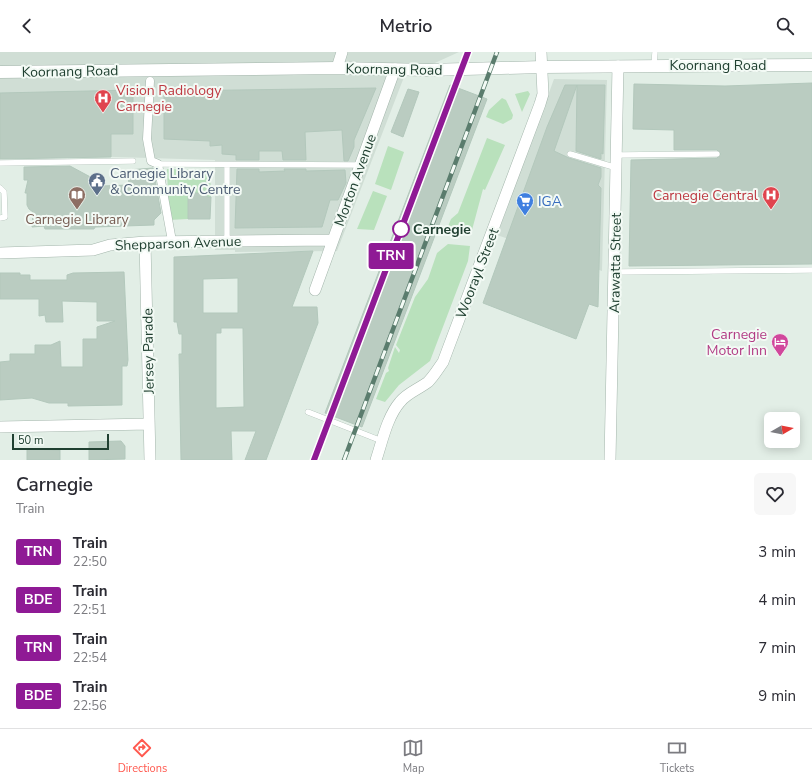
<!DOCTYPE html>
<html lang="en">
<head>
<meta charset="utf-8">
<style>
  body { margin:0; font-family:"Nunito Sans",sans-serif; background:#f7f7f7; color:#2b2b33; height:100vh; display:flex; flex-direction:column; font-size:15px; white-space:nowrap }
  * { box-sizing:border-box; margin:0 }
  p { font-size:13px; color:#7c7c81 }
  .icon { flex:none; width:22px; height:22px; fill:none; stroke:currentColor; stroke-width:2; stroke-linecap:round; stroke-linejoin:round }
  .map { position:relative; height:408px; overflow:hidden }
  .details { display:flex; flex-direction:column; background:#fff; flex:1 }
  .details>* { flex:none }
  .badge { padding:0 8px; border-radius:3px; font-size:14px; line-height:26px }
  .needle { width:26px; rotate:81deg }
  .fabs { position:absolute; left:764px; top:360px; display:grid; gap:8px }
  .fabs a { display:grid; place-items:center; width:36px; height:36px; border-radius:6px; background:#fff; box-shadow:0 2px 10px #0003; font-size:20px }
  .scale { position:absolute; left:12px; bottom:10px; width:97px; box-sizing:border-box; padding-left:4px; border:2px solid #204031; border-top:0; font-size:11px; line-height:14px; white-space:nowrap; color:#204031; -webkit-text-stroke:3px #f3faf5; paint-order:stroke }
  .map>.badge { position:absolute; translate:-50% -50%; box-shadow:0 0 0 2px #fff }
  .round { display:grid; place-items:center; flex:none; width:42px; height:42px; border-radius:6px; background:#f7f7f7 }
  .head { display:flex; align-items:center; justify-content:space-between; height:68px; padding:0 16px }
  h1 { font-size:19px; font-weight:600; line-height:30px }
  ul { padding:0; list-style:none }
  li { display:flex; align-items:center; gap:12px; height:48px; padding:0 16px }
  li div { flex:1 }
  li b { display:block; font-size:15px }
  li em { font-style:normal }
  li .badge { min-width:44px; font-weight:700; text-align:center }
  header { display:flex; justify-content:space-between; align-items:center; height:52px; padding:0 16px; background:#fff; font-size:18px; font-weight:600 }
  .tabs { display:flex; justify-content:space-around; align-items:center; height:56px; border-top:1px solid #e1e1e2; background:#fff; font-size:11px; color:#7c7c81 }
  .tabs a { display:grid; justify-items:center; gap:2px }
  .tabs .current { color:#ff594f }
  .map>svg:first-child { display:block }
  .built { fill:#d0ded5 }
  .green { fill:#b9e1bc }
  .building { fill:#baccc1; stroke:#b3c8bc; fill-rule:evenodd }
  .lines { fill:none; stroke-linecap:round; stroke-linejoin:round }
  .service-casing { stroke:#a4b6ac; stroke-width:6 }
  .pedestrian-casing { stroke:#a4b6ac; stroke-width:9 }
  .minor-casing { stroke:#a4b6ac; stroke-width:12 }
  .tertiary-casing { stroke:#a4b6ac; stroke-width:13 }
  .service { stroke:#fff; stroke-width:5.5 }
  .pedestrian { stroke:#fff; stroke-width:8 }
  .minor { stroke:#fff; stroke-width:11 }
  .tertiary { stroke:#fff; stroke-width:12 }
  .rail-casing { stroke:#5a7c6d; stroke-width:4.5 }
  .rail { stroke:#f3faf5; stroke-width:3; stroke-dasharray:9; stroke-linecap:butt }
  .line-casing { stroke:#fff; stroke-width:9 }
  .line { stroke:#8f1a95; stroke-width:6 }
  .stop-dot { fill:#fff; stroke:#8f1a95; stroke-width:2 }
  .labels { text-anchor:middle; stroke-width:4; stroke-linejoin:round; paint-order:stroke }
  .street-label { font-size:14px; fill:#204031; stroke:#f3faf5 }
  .health-label { font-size:14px; fill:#be3a42; stroke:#f3faf5; text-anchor:start }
  .service-label { font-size:14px; fill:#4e5e75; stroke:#f3faf5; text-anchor:start }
  .shop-label { font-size:14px; fill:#366cbe; stroke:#f3faf5; text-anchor:start }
  .education-label { font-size:14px; fill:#785e54; stroke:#f3faf5 }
  .stop-label { font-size:14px; font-weight:bold; fill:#204031; stroke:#f3faf5; text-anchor:start }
  .hotel-label { font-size:14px; fill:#b23c85; stroke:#f3faf5; text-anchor:end }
</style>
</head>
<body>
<header><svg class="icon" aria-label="back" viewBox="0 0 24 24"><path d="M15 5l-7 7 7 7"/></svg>Metrio<svg class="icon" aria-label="search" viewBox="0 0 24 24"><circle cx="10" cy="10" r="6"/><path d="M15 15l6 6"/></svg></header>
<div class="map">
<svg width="812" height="408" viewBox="0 0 812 408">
  <rect width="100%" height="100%" fill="#e2eee6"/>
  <!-- built -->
  <path class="built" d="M0 0H459L404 25 337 199 235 200V198H215V108L83 104 0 107Z
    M554 27 607 28 602 219 497 183Z"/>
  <!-- green -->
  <path class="green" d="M528 39 530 42 522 60 515 42Z
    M502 46 506 48 513 63 512 67 503 72 486 65 489 58Z
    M487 86 505 93 485 138 483 137 472 178 465 183 445 182 451 167 458 161Z
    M388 94 404 100 391 138 375 132Z
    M167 117 210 118 211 145H207V141H188V167L169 168Z
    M373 139 387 144 374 178 357 177Z
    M448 192 470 194 468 209 430 309 399 333 385 350 376 347 386 321 389 319 388 316 395 295 399 301 400 298 396 293 415 245 428 227 437 201Z"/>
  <!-- building -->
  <path class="building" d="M812 31V212L629 214 631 108 717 106 721 102 717 98H674V78L633 77 634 32 725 34Z
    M450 33 487 47 362 375 325 361Z
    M565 33H577L554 99 569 106 601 116V125L598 133 601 136 598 255 589 252 576 287 483 251 547 75Z
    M577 33H605L603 102 601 101V107L576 99Z
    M376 36 354 88V95L348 109H344L342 78 305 80 306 108H283L282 99H259V108H236V103L222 102V93L210 94V89L164 87V43L168 39Z
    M408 37 419 40 403 85 391 80Z
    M133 38V82H111V105L0 107V41Z
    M70 114 96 128 102 134 129 133 128 118 153 116 161 161 154 168V173L95 175 94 177H45L44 174 32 175 33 160 29 157 27 153V141H25L28 128H24V115Z
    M237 117H259V120L285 119 284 117H306V119L345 118 346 131 338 148H330L322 175 235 176Z
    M188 141H207V145H211L210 167H188Z
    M313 199 292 255H317L318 271 266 408H245L256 379H231L232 408H181L179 302H182V282H179L177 270H174V205ZM238 226V261H203V227ZM221 276H243L244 355 216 356V281H221Z
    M124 220 128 308 127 314H122V353L68 354V351H49L32 346 0 348V310L10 309V302H35V293H51L60 289 61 315H83V287H97V275L115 269H97V250L62 249 63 270H46L45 263 39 264V247H0V221H20V223H30V228H67V223L73 221Z
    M121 389 125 394V407L89 408V390Z
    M27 397 60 398V408H27Z"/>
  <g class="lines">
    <!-- service casing -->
    <g class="service-casing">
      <path id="service" d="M654 14 655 0
        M570 102 617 116
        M617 103 717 102
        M0 111 133 109
        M158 112 360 113
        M227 113V189
        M0 136 4 140 5 165 0 166
        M615 220 812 218
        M308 360 382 389"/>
    </g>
    <!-- pedestrian casing -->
    <g class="pedestrian-casing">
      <path id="pedestrian" d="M150 29 147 87 151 109 158 112 172 189"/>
    </g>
    <!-- minor casing -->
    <g class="minor-casing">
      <path id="minor" d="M337 16 342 0
        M145 190 150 408
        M0 201 93 198 110 193 145 190 333 188
        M315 238 395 17
        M0 375 149 372
        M376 408C382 390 387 365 400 350 407 341 419 337 428 330 434 324 438 317 443 310L540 52 543 42 541 0
        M610 408 618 14"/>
    </g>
    <!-- tertiary casing -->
    <g class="tertiary-casing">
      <path id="tertiary" d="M0 20 337 16 428 18 542 15 812 13"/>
    </g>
    <!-- service -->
    <use href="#service" class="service"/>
    <!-- pedestrian -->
    <use href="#pedestrian" class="pedestrian"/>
    <!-- minor -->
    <use href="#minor" class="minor"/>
    <!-- tertiary -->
    <use href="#tertiary" class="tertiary"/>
    <!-- rail casing -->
    <g class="rail-casing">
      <path id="rail" d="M314 408 468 0
        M344 408 497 0"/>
    </g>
    <!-- rail -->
    <use href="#rail" class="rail"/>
  </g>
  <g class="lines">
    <!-- line casing -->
    <g class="line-casing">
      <path id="line" d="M314 408 468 0"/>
    </g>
    <!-- line -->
    <use href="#line" class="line"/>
  </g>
  <!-- icons -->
  <defs>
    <g id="hospital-pin" transform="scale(0.9)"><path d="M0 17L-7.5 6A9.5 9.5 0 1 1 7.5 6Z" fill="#e0444e" stroke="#f3faf5"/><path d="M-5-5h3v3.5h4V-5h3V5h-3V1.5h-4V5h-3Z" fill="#fff"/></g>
    <g id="civic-pin" transform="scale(0.9)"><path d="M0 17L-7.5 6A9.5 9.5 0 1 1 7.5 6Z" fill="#5c6f8a" stroke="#f3faf5"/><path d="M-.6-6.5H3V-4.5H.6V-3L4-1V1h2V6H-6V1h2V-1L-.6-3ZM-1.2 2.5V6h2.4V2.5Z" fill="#fff"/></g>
    <g id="library-pin" transform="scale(0.9)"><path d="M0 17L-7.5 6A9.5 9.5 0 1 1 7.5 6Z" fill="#8d6e63" stroke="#f3faf5"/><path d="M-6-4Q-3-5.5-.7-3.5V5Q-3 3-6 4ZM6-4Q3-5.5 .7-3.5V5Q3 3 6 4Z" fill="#fff"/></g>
    <g id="supermarket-pin" transform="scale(0.9)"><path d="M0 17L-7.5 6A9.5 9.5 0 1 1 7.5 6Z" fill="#3f7fe0" stroke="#f3faf5"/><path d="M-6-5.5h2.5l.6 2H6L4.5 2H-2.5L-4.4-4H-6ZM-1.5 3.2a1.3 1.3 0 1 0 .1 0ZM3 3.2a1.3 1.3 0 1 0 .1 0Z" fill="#fff"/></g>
    <g id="hotel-pin" transform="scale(0.9)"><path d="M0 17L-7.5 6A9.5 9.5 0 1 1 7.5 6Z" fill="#d1479c" stroke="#f3faf5"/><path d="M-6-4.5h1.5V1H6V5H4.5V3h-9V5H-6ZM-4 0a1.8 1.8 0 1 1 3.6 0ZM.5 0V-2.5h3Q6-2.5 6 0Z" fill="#fff"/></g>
  </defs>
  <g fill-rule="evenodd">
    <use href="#hospital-pin" x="103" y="46"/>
    <use href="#civic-pin" x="97" y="129"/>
    <use href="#library-pin" x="77" y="143"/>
    <use href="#hospital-pin" x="771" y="143"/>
    <use href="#supermarket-pin" x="525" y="149"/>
    <use href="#hotel-pin" x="780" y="290"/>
  </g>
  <!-- markers -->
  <circle class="stop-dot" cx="401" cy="177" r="8"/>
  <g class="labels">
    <!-- street labels -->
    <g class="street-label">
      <text x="718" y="18">Koornang Road</text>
      <text transform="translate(394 17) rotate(1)" y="5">Koornang Road</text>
      <text transform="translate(70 19) rotate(-1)" y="5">Koornang Road</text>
      <text transform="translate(355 128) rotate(-70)" y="5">Morton Avenue</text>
      <text transform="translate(178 191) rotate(-2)" y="5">Shepparson Avenue</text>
      <text transform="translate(615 211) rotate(-89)" y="5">Arawatta Street</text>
      <text transform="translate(477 221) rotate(-69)" y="5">Woorayl Street</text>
      <text transform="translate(148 299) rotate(-91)" y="5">Jersey Parade</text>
    </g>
    <!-- health labels -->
    <g class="health-label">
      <text x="116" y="43">Vision Radiology<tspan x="116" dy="16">Carnegie</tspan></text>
      <text x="758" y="148" text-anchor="end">Carnegie Central</text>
    </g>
    <!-- service labels -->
    <g class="service-label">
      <text x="110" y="126">Carnegie Library<tspan x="110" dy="16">&amp; Community Centre</tspan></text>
    </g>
    <!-- shop labels -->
    <g class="shop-label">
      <text x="538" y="154">IGA</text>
    </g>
    <!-- education labels -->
    <g class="education-label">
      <text x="77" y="172">Carnegie Library</text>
    </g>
    <!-- stop labels -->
    <g class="stop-label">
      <text x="413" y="182">Carnegie</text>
    </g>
    <!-- hotel labels -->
    <g class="hotel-label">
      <text x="767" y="287">Carnegie<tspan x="767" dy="16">Motor Inn</tspan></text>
    </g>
  </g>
</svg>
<div class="fabs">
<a><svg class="needle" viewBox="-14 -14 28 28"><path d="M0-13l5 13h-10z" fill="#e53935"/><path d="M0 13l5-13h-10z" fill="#7c7c81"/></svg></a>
</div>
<div class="scale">50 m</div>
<b class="badge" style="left:391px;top:204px;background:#8f1a95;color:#fff">TRN</b>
</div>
<section class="details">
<div class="head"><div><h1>Carnegie</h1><p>Train</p></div><a class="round"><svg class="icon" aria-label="heart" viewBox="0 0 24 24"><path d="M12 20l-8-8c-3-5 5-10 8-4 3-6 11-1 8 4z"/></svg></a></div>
<ul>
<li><span class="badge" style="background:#8f1a95;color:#fff">TRN</span><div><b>Train</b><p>22:50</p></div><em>3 min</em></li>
<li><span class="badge" style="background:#8f1a95;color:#fff">BDE</span><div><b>Train</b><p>22:51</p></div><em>4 min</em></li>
<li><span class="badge" style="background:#8f1a95;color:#fff">TRN</span><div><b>Train</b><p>22:54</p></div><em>7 min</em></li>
<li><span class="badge" style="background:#8f1a95;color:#fff">BDE</span><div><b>Train</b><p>22:56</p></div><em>9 min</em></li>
</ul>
</section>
<nav class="tabs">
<a class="current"><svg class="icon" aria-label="directions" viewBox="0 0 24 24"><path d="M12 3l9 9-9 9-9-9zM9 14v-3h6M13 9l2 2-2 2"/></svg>Directions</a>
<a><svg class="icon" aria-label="map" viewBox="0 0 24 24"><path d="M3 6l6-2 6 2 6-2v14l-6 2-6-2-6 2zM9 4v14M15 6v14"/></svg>Map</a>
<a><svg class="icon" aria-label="tickets" viewBox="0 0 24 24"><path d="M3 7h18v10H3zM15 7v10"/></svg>Tickets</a>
</nav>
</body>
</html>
